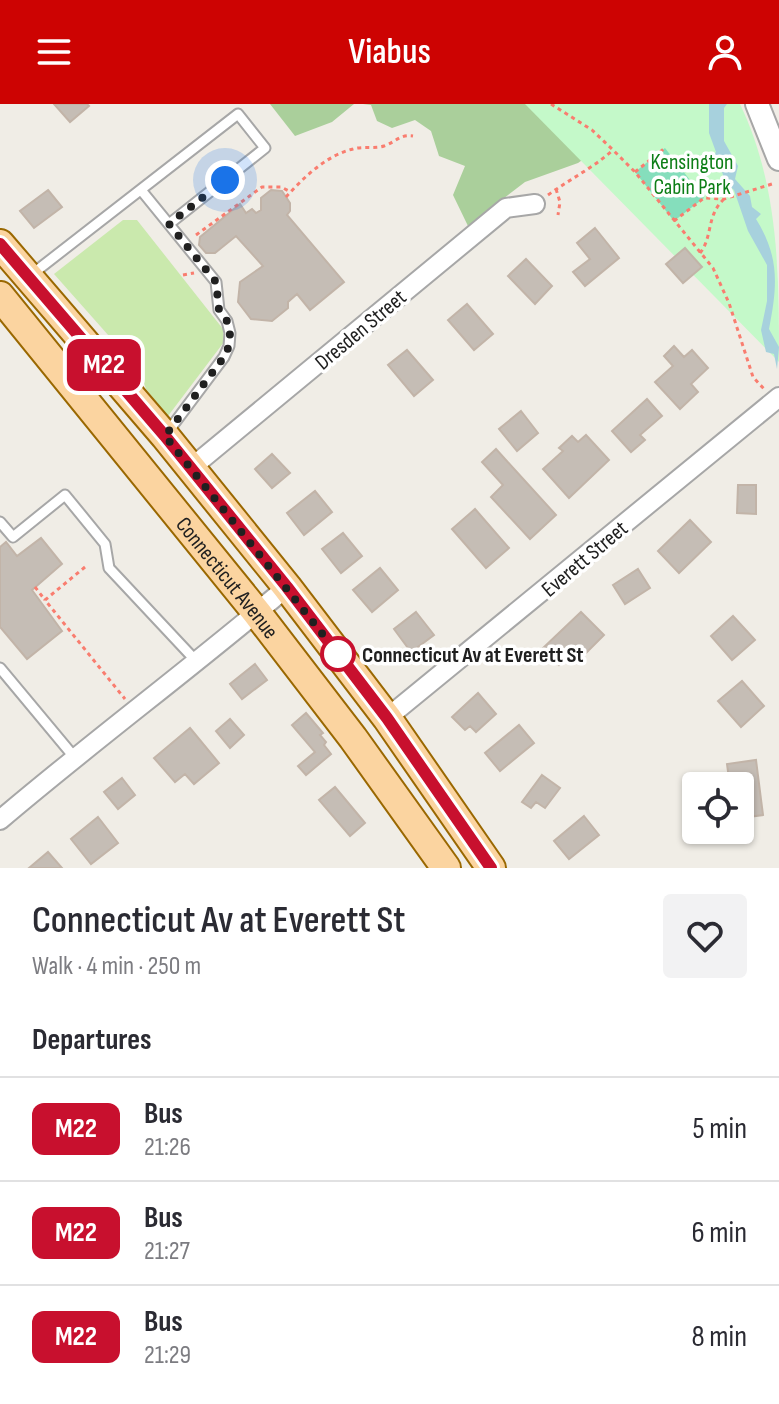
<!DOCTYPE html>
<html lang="en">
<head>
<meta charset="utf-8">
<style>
  body { margin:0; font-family:"Sofia Sans Condensed",sans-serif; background:#f2f2f3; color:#2b2b33; height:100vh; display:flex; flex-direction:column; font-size:30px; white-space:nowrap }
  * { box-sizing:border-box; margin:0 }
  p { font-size:26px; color:#7c7c81 }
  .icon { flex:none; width:44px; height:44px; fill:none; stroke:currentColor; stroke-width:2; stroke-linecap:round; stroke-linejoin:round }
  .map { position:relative; height:764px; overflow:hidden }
  .side { display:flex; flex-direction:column; background:#fff; flex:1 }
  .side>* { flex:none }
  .badge { padding:0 16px; border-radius:12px; font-size:28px; line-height:52px }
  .tools { position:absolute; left:682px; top:668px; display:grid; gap:16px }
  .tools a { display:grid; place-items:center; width:72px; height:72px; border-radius:8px; background:#fff; box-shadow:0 2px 6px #0004; font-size:40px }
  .you { position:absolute; width:40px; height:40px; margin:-20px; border:6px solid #fff; border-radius:50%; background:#1a73e8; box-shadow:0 0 0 12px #1a73e833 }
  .map>.badge { position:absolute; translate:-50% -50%; box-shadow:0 0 0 4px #fff }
  h2 { padding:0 32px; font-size:30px; line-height:72px }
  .round { display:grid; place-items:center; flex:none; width:84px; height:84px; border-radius:8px; background:#f2f2f3 }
  .headline { display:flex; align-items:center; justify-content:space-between; height:136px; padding:0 32px }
  h1 { font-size:38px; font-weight:600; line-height:60px }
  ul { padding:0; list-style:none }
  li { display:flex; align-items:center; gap:24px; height:104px; padding:0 32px; border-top:2px solid #e1e1e2 }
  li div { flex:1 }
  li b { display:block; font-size:30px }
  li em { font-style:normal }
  li .badge { min-width:88px; font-weight:700; text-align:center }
  header { display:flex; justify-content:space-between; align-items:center; height:104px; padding:0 32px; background:#cd0302; color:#fff; font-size:36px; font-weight:600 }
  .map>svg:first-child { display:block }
  .grass { fill:#cae9ad }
  .forest { fill:#aacf9b }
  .park { fill:#c4f9c9 }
  .pitch { fill:#85debc }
  .water { fill:#a7d1dd }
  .building { fill:#c5bdb5; stroke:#c2b4a8; stroke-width:2 }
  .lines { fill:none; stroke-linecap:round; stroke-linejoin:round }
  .service-casing { stroke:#a7a7a7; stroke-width:13 }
  .minor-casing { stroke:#a7a7a7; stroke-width:22 }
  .tertiary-casing { stroke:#a7a7a7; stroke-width:26 }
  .primary-casing { stroke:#9a6801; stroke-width:32 }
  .path { stroke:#f97d6f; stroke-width:3; stroke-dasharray:4 4; stroke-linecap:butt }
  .service { stroke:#fff; stroke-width:9 }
  .minor { stroke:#fff; stroke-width:18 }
  .tertiary { stroke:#fff; stroke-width:22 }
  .primary { stroke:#fbd4a0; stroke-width:28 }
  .line-casing { stroke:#fff; stroke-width:18 }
  .line { stroke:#c8102e; stroke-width:12 }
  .walk { stroke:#202020; stroke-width:8; stroke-dasharray:0 14.4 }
  .stop-dot { fill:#fff; stroke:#c8102e; stroke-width:4 }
  .labels { text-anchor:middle; stroke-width:7; stroke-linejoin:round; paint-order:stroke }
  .park-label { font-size:22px; fill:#0d7e17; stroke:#fff }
  .street-label { font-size:22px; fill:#202020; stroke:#fff }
  .stop-label { font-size:22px; font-weight:bold; fill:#202020; stroke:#fff; text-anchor:start }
</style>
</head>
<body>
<header><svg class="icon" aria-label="menu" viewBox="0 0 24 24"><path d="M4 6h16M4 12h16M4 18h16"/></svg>Viabus<svg class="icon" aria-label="person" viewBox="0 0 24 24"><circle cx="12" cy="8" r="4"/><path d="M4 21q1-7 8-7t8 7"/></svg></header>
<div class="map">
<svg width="779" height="764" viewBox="0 0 779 764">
  <rect width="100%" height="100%" fill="#f0ede6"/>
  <!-- grass -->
  <path class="grass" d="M123 116H137L223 225 224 238 168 312 146 285 140 267 54 170Z"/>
  <!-- forest -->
  <path class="forest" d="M270 0H354L332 18 295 32Z
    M363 0H539L598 45 578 59 525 78 468 122 453 91 465 62 439 52 431 27 415 16 392 24 377 17 371 1Z"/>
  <!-- park -->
  <path class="park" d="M525 0H740C779 82 779 169 779 258Z"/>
  <!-- pitch -->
  <path class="pitch" d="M665 44 704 94 674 117 635 68Z"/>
  <!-- water -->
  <path class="water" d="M709 0H727L724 4V37L738 62 735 75 750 92 752 103 761 110 756 115C779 152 778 180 769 225L779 243 777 265 774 250 766 248 761 226 767 197V161L748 127 734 86 725 78 719 57 712 54 716 48 709 29Z"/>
  <!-- building -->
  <path class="building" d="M54 0H87L89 2 70 18Z
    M48 86 62 103 34 124 20 107Z
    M271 86 282 87 290 99V107L287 111 344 178 310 206 297 190 288 198V204L272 217 251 215 238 198 240 178 263 162 236 132 215 149H206L199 141 200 133 240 100 246 109 252 105 256 109 261 106V94Z
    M595 124 619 154 585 182 573 168 590 155 577 139Z
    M685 144 702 163 683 179 666 160Z
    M526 155 552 182 535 200 508 172Z
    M467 200 493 230 474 246 448 216Z
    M674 242 684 253 692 246 708 264 691 280 698 288 680 305 655 278 673 262 664 252Z
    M407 246 433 276 414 292 388 261Z
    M647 295 662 312 640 331 645 336 631 348 612 327Z
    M521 307 538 329 517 347 499 325Z
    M586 331 609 356 569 394 543 365 563 347 559 344 572 332 578 338Z
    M496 345 556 411 530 435 491 393 503 381 482 358Z
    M272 350 290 369 272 384 255 365Z
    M738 381H756V410L737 409Z
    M315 387 332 408 304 431 287 409Z
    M475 405 509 444 486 464 452 425Z
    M690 416 711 438 679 469 658 447Z
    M343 429 362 452 341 469 322 445Z
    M41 434 62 460 32 486 62 527 27 555 0 523V443L6 438 17 452Z
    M380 464 398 486 372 508 353 486Z
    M638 465 650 484 625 500 613 481Z
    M416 508 434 531 411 548 394 525Z
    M581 508 604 531 578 557 571 549 559 561 543 544Z
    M733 512 755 536 732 556 711 532Z
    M255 560 267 576 242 595 230 580Z
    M742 577 764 602 741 623 718 597Z
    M478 589 496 610 476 628 470 622 465 626 452 613Z
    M306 609 323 629 320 631 326 638 324 641 331 650 306 671 298 662 315 648 292 621Z
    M230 615 244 631 230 644 216 627Z
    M519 621 534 639 500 667 485 649Z
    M190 624 219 659 194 680 185 670 175 678 154 654Z
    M756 656 763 711 740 714V682H730L727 660Z
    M542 671 560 684 545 704 536 698 531 704 522 698Z
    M122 674 135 691 118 705 104 688Z
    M335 683 365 719 350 732 319 696Z
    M584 712 599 731 569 755 554 737Z
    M98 713 118 739 91 760 71 735Z
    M48 748 62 764H29Z"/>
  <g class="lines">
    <!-- service casing -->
    <g class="service-casing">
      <path id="service" d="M141 86 216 178 219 206 227 217 230 229 229 242 224 253 167 329
        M31 171 238 10 265 44 169 120
        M0 418 13 433 65 391 105 440 109 464 197 558
        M0 564 75 654"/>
    </g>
    <!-- minor casing -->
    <g class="minor-casing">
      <path id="minor" d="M191 364 506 104 535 100
        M387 614 779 293
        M0 716C94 636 193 563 287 483"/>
    </g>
    <!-- tertiary casing -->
    <g class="tertiary-casing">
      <path id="tertiary" d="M757 0 779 55"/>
    </g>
    <!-- primary casing -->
    <g class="primary-casing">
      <g id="primary">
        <path d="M0 140 165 332 287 483 387 614 491 764"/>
        <path id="s1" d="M0 192 257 509 353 634 446 764"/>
      </g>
    </g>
    <!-- path -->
    <path class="path" d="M551 0 592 26 613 46 635 68 713 164 729 199 753 273 764 285
      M635 68 665 44
      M556 85 560 98 558 111
      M548 91C570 75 593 64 613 46
      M286 93C304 73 327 51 353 45 363 42 375 45 384 42 396 38 400 30 413 32
      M674 117 704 94 724 95 772 80
      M196 131 262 83H281L291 88
      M700 149C713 133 706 112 724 95
      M183 171 194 169
      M85 463 45 496 125 595
      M35 483 45 496"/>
    <!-- service -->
    <use href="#service" class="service"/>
    <!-- minor -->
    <use href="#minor" class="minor"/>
    <!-- tertiary -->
    <use href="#tertiary" class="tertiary"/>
    <!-- primary -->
    <use href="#primary" class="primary"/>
  </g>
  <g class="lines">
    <!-- line casing -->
    <g class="line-casing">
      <path id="line" d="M0 140 165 332 287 483 387 614 491 764"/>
    </g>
    <!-- line -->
    <use href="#line" class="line"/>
    <!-- walk -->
    <path class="walk" d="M225 76 169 120 216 178 219 206 227 217 230 229 229 242 224 253 165 332 340 552 338 550"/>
  </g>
  <!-- markers -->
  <circle class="stop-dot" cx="338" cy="550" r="16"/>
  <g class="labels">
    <!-- park labels -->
    <g class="park-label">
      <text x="692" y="65">Kensington<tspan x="692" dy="25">Cabin Park</tspan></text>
    </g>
    <!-- street labels -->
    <g class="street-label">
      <text transform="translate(360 225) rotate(-40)" y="8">Dresden Street</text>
      <text transform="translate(584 454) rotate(-40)" y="8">Everett Street</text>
      <text dy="8" stroke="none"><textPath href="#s1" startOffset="362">Connecticut Avenue</textPath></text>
    </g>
    <!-- stop labels -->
    <g class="stop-label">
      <text x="362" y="558">Connecticut Av at Everett St</text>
    </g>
  </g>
</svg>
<div class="tools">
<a><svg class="icon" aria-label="locate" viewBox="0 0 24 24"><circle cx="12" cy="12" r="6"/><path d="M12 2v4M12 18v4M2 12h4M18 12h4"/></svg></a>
</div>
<div class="you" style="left:225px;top:76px"></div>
<b class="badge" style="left:104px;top:261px;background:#c8102e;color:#fff">M22</b>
</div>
<section class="side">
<div class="headline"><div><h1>Connecticut Av at Everett St</h1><p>Walk · 4 min · 250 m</p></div><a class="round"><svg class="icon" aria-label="heart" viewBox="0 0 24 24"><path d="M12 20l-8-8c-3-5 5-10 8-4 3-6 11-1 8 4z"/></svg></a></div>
<h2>Departures</h2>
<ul>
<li><span class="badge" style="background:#c8102e;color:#fff">M22</span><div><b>Bus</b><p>21:26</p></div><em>5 min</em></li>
<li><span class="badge" style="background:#c8102e;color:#fff">M22</span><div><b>Bus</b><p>21:27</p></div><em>6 min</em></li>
<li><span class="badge" style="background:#c8102e;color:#fff">M22</span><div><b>Bus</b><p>21:29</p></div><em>8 min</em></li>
</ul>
</section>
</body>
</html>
